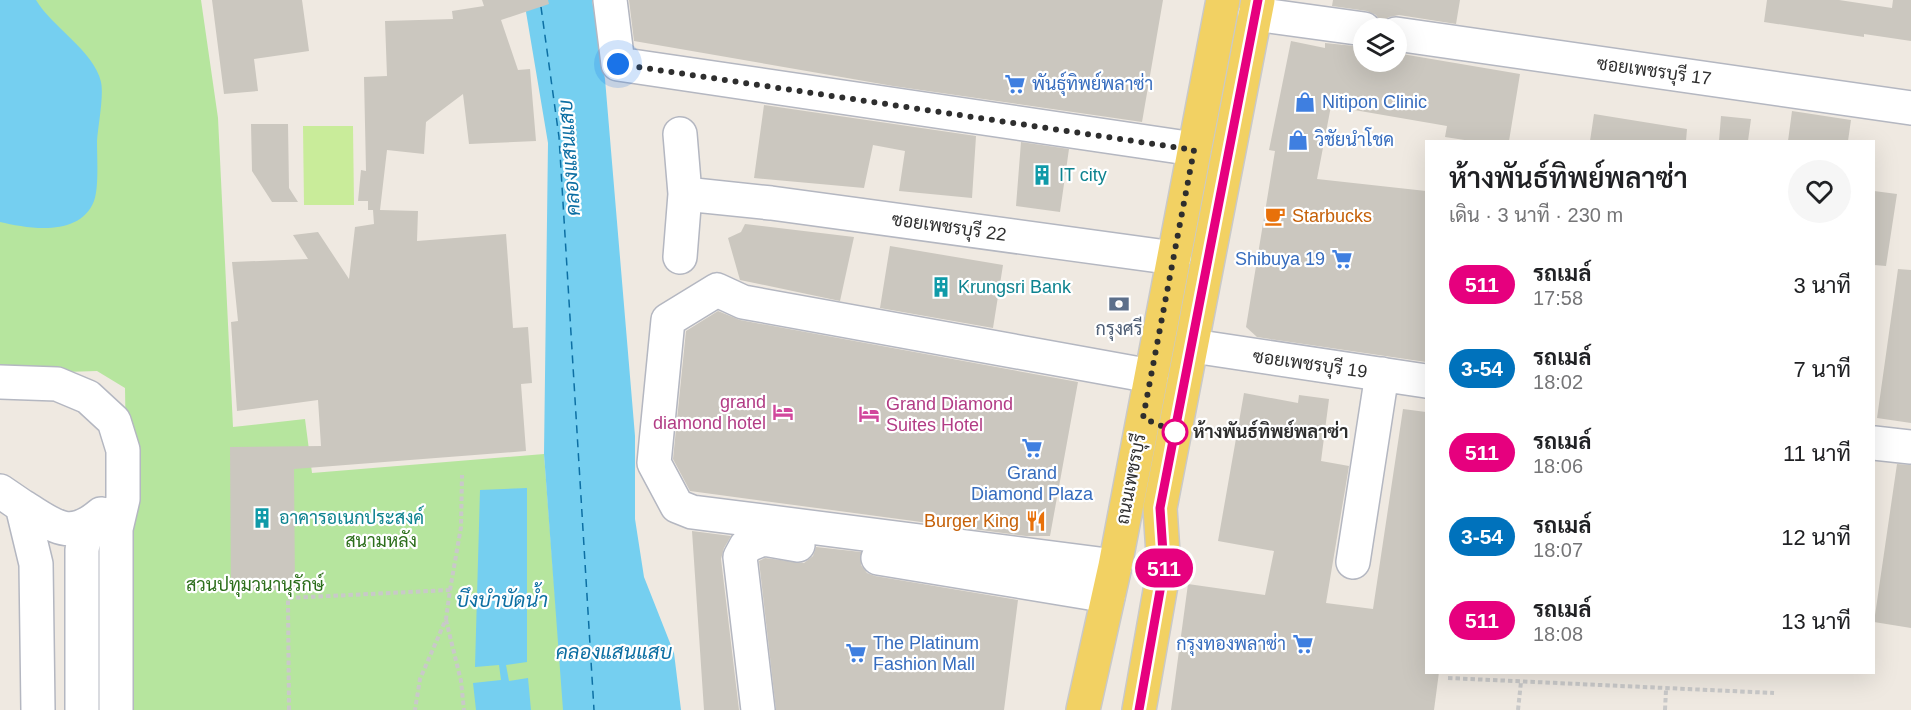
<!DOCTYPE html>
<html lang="th">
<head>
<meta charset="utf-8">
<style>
  body { margin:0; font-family:Arial,Sarabun,sans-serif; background:#f6f6f6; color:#202124; height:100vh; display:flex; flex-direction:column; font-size:22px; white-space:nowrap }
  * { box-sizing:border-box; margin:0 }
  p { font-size:20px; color:#757577 }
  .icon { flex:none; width:33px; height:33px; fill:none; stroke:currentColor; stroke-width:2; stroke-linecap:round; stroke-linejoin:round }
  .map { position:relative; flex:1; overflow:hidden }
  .panel { position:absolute; left:1425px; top:140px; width:450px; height:534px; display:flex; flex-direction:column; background:#fff; border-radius:0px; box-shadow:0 6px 24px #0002 }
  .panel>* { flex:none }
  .badge { padding:0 12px; border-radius:20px; font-size:21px; line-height:39px }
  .controls { position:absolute; left:1353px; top:18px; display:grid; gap:12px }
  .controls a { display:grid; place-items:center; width:54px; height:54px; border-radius:50%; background:#fff; box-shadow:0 6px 24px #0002; font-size:30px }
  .you { position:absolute; width:30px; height:30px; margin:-15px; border:4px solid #fff; border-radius:50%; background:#1a73e8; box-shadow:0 0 0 9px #1a73e833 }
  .map>.badge { position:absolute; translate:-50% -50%; box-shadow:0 0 0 3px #fff }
  .round { display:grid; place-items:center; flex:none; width:63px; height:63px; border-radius:32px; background:#f6f6f6 }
  .head { display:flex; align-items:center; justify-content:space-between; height:102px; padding:0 24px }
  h1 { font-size:28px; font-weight:600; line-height:45px }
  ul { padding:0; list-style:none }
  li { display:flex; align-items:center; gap:18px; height:84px; padding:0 24px }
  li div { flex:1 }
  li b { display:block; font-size:22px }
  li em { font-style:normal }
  li .badge { min-width:66px; font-weight:700; text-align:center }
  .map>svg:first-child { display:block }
  .green { fill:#b6e59e }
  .pitch { fill:#c9ec9a }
  .water { fill:#75cff0 }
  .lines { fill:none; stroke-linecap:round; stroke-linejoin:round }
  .ferry { stroke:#0d6fa3; stroke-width:1.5; stroke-dasharray:8 6; stroke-linecap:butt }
  .building { fill:#cbc7bf }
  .minor-casing { stroke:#b4b7c1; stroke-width:36 }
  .major-casing { stroke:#c9c9c9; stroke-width:36 }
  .path { stroke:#c9c9c9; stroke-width:4; stroke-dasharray:4.5 3; stroke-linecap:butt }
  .minor { stroke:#fff; stroke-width:33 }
  .major { stroke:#f2d163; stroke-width:33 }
  .line-casing { stroke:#fff; stroke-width:14 }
  .line { stroke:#e6007e; stroke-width:9 }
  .walk { stroke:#2e2e2e; stroke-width:6; stroke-dasharray:0 10.8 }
  .stop-dot { fill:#fff; stroke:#e6007e; stroke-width:3 }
  .labels { text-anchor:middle; stroke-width:4.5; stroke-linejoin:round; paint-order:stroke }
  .street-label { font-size:18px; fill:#2e2e2e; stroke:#fff }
  .shop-label { font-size:18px; fill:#366cbe; stroke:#fff; text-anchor:start }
  .culture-label { font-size:18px; fill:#0d838f; stroke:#fff; text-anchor:start }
  .food-label { font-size:18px; fill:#c56008; stroke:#fff; text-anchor:start }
  .service-label { font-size:18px; fill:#4e5e75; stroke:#fff }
  .hotel-label { font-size:18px; fill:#b23c85; stroke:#fff; text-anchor:end }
  .stop-label { font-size:18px; font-weight:bold; fill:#2e2e2e; stroke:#fff; text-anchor:start }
  .park-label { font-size:18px; fill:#2c6e1b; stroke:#fff }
  .water-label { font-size:20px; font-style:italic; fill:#0d6fa3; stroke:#fff }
</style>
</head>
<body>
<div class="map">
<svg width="1911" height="710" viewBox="0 0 1911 710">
  <rect width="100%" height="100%" fill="#efe9e1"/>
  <!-- green -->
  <path class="green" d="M0 0H201L218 118 233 427 305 419 312 473 544 454 564 710H130L125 388 97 371 0 374Z"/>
  <!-- pitch -->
  <path class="pitch" d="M303 126H353L354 205H304Z"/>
  <!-- water -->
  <path class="water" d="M0 0H36C51 26 94 51 101 82 104 96 98 126 97 141 97 157 99 188 94 201 80 237 30 229 0 222Z
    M524 0H592L605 79 635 436V519L644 577 674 653 681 710H563L544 454 548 143Z
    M527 488V662L506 665 509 681 528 678 531 710H476L473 683 501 680 499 665 475 667 480 490Z"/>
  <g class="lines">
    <!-- ferry -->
    <path class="ferry" d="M541 7 559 137 594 710"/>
  </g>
  <!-- building -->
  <path class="building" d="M212 0H302L309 51 254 59 258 91 224 94Z
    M482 0H548L549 4 501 20 518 70 530 69 536 141 469 144 463 94 426 122 424 154 387 150 380 210 418 211 417 241 506 234 513 328 528 327 532 383 521 384 526 451 294 469 295 590H231L230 447 321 446 318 400 237 411 231 322 238 321 232 262 308 259 293 235 318 232 349 279 355 227 374 224 373 210H368V201H358L361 170 366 171 364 77 387 76 385 21 453 19 452 11 484 6Z
    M629 0H1163L1142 122 893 86 634 41Z
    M1333 0H1460L1456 24 1399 15 1389 17 1381 22 1376 15 1367 11 1332 6Z
    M1767 0H1839L1892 8 1893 0H1911V41L1864 34V37L1764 22Z
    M1291 41 1325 48V43L1364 47V62H1396V53L1520 74 1509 141H1471L1445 137 1447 126 1331 106 1317 179 1426 191V362L1257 337 1246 327 1275 151 1269 150Z
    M764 105 976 136 972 198 899 191 905 151 873 145 864 188 754 178Z
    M1792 111 1851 120 1848 141H1788Z
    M1594 114 1687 129 1686 141H1590Z
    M1721 116 1751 119 1748 141H1719Z
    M251 124H288L289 188 298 202H272L252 171Z
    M1021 142 1069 149 1060 212 1016 206Z
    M1874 191 1897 194 1886 266 1874 265Z
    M745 224 854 237 840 301 740 280 728 238 741 232Z
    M890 246 1003 265 993 328 880 308Z
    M1898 269 1911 270V423L1877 418Z
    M718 311 740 320 1078 382 1050 536H1026L690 491 673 459 686 331Z
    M1244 393 1298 403 1299 395 1329 399 1321 461 1349 466 1326 603 1373 609 1403 409 1426 412V672H1439L1434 710H1171L1188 584 1265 595 1274 551 1218 541Z
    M1897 464 1911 465V628L1874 622Z
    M692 531 731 536 724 548 721 559 739 710H704Z
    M816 547 861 552V565L867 573 875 576 1018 600 1004 710H776L759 561 765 558 804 563 813 556Z"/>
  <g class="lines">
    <!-- minor casing -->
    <g class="minor-casing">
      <path id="minor" d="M610 0 618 64 1194 149
        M1255 14 1364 29
        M1396 34 1911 108
        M680 134 685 194 771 203 1174 258
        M680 257 685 194
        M1193 346 1426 381
        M0 382 57 384 88 397 114 421 123 450V499L116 529V710
        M1874 443 1911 447
        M0 491 22 506 36 564 38 710
        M22 506C54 525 68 542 101 514
        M878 558 1108 596
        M1353 562 1382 374
        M1115 566 692 512 677 506 654 463 668 320 717 290 743 302 1151 376
        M82 710V550L86 527
        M758 710 740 557 746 546 763 539 798 545"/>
    </g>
    <!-- major casing -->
    <g class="major-casing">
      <path id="major" d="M1083 710 1115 566 1223 0
        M1139 710 1164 568 1160 508 1258 0"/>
    </g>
    <!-- path -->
    <path class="path" d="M450 590 461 527 462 475
      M446 620 461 681 464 710
      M1448 678 1774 693
      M289 710 288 598 450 590 446 619 420 679 415 710
      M1518 710 1521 682
      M1665 710 1666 690"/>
    <!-- minor -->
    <use href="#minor" class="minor"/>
    <!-- major -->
    <use href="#major" class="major"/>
  </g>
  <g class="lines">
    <!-- line casing -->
    <g class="line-casing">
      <path id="line" d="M1139 710 1164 568 1160 508 1258 0"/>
    </g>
    <!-- line -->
    <use href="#line" class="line"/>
    <!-- walk -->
    <path class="walk" d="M618 64 1194 150 1143 418 1175 432"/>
  </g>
  <!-- icons -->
  <defs>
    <g id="supermarket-bare" transform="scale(1.62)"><path d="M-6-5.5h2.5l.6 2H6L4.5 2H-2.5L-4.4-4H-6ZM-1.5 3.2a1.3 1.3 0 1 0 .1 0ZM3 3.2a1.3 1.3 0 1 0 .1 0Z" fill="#3f7fe0" stroke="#fff" stroke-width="2.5" paint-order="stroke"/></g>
    <g id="shop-bare" transform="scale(1.62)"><path d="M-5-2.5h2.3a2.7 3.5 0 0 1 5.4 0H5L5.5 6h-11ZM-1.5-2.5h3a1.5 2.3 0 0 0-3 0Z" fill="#3f7fe0" stroke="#fff" stroke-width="2.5" paint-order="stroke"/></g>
    <g id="building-bare" transform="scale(1.62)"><path d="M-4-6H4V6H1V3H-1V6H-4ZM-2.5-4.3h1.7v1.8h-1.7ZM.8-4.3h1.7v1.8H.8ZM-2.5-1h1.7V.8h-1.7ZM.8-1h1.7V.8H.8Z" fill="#0f9aa8" stroke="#fff" stroke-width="2.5" paint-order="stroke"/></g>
    <g id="cafe-bare" transform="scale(1.62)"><path d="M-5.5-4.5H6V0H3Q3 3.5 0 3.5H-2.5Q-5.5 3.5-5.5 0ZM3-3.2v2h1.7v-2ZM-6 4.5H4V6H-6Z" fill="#e8710a" stroke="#fff" stroke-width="2.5" paint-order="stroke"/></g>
    <g id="bank-bare" transform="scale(1.62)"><path d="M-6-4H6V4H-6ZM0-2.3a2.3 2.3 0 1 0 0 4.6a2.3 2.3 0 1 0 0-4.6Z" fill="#5c6f8a" stroke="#fff" stroke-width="2.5" paint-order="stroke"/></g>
    <g id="hotel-bare" transform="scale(1.62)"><path d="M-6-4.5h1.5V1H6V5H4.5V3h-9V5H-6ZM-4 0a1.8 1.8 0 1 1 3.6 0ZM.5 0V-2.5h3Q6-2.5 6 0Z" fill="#d1479c" stroke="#fff" stroke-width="2.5" paint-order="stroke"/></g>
    <g id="restaurant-bare" transform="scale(1.62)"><path d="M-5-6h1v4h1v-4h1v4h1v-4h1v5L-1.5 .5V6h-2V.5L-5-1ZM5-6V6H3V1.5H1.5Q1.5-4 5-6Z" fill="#e8710a" stroke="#fff" stroke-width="2.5" paint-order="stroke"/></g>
  </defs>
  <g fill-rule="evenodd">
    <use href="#supermarket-bare" x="1015" y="84"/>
    <use href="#shop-bare" x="1305" y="102"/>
    <use href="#shop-bare" x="1298" y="140"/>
    <use href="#building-bare" x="1042" y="175"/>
    <use href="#cafe-bare" x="1275" y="216"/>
    <use href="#supermarket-bare" x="1342" y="259"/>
    <use href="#building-bare" x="941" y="287"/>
    <use href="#bank-bare" x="1119" y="304"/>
    <use href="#hotel-bare" x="783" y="412"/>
    <use href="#hotel-bare" x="869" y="414"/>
    <use href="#supermarket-bare" x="1032" y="448"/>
    <use href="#building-bare" x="262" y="518"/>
    <use href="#restaurant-bare" x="1036" y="521"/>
    <use href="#supermarket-bare" x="1303" y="644"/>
    <use href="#supermarket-bare" x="856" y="653"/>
  </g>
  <!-- markers -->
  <circle class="stop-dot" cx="1175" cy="432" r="12"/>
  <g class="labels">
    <!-- street labels -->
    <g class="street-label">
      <text transform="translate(1654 71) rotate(8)" y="6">ซอยเพชรบุรี 17</text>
      <text transform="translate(949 227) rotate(8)" y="6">ซอยเพชรบุรี 22</text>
      <text transform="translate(1310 364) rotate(8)" y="6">ซอยเพชรบุรี 19</text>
      <text transform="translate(1131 479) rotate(-79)" y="6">ถนนเพชรบุรี</text>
    </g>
    <!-- shop labels -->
    <g class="shop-label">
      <text x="1032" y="90">พันธุ์ทิพย์พลาซ่า</text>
      <text x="1322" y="108">Nitipon Clinic</text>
      <text x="1315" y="146">วิชัยนำโชค</text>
      <text x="1325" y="265" text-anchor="end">Shibuya 19</text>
      <text x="1032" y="479" text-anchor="middle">Grand<tspan x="1032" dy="21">Diamond Plaza</tspan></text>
      <text x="873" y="649">The Platinum<tspan x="873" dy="21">Fashion Mall</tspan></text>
      <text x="1286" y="650" text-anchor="end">กรุงทองพลาซ่า</text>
    </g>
    <!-- culture labels -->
    <g class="culture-label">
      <text x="1059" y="181">IT city</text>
      <text x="958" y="293">Krungsri Bank</text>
      <text x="279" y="524">อาคารอเนกประสงค์</text>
    </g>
    <!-- food labels -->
    <g class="food-label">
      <text x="1292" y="222">Starbucks</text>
      <text x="1019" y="527" text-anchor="end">Burger King</text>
    </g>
    <!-- service labels -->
    <g class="service-label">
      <text x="1119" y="335">กรุงศรี</text>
    </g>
    <!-- hotel labels -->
    <g class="hotel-label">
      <text x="766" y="408">grand<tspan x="766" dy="21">diamond hotel</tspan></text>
      <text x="886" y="410" text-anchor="start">Grand Diamond<tspan x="886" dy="21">Suites Hotel</tspan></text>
    </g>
    <!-- stop labels -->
    <g class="stop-label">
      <text x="1193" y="438">ห้างพันธ์ทิพย์พลาซ่า</text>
    </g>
    <!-- park labels -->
    <g class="park-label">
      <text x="381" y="547">สนามหลัง</text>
      <text x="255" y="591">สวนปทุมวนานุรักษ์</text>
    </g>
    <!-- water labels -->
    <g class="water-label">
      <text transform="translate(569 158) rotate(-94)" y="7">คลองแสนแสบ</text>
      <text x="502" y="607">บึงบำบัดน้ำ</text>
      <text x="614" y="659">คลองแสนแสบ</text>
    </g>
  </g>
</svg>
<div class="controls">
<a><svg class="icon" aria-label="layers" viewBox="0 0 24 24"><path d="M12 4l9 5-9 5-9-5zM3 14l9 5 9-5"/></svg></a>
</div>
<div class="you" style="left:618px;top:64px"></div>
<b class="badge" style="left:1164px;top:568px;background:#e6007e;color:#fff">511</b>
<section class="panel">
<div class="head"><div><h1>ห้างพันธ์ทิพย์พลาซ่า</h1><p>เดิน · 3 นาที · 230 m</p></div><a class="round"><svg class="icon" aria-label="heart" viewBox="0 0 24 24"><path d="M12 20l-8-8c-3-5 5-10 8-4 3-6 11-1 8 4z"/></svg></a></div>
<ul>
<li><span class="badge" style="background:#e6007e;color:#fff">511</span><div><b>รถเมล์</b><p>17:58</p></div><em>3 นาที</em></li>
<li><span class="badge" style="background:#0072bc;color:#fff">3-54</span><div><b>รถเมล์</b><p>18:02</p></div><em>7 นาที</em></li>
<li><span class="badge" style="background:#e6007e;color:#fff">511</span><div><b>รถเมล์</b><p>18:06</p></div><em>11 นาที</em></li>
<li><span class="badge" style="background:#0072bc;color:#fff">3-54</span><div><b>รถเมล์</b><p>18:07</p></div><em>12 นาที</em></li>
<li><span class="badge" style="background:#e6007e;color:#fff">511</span><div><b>รถเมล์</b><p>18:08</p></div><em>13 นาที</em></li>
</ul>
</section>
</div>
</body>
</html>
